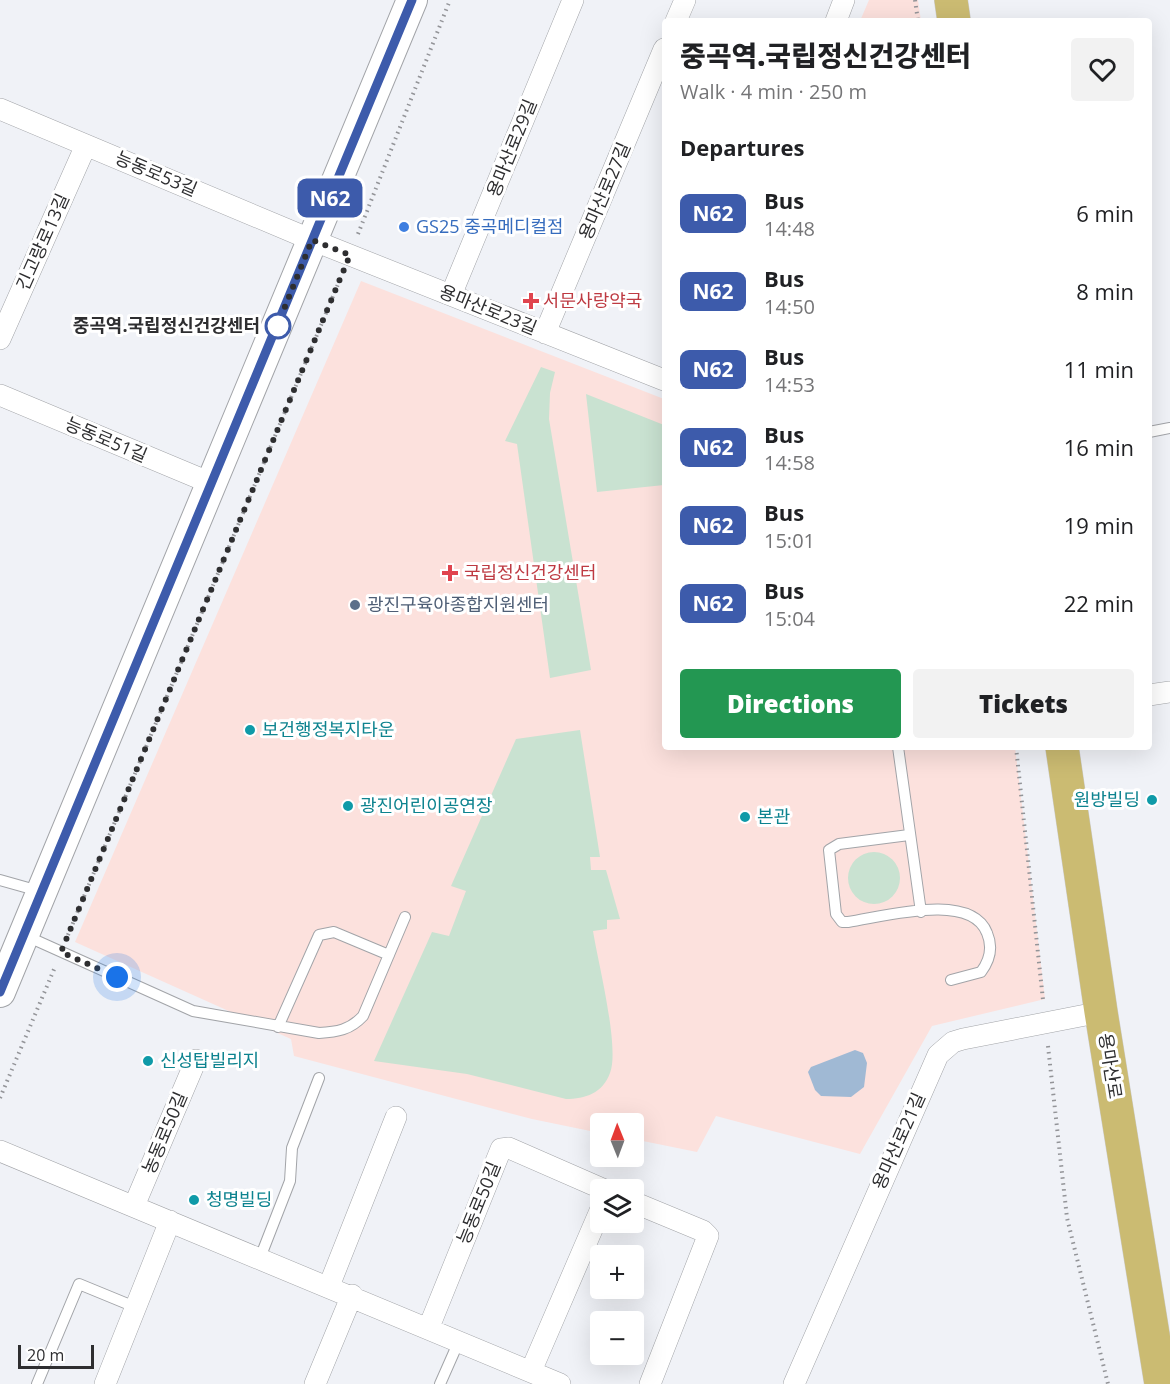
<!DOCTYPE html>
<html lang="en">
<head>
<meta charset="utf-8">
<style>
  body { margin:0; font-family:"Open Sans","Noto Sans KR",sans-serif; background:#f2f2f2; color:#202124; height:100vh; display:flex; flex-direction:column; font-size:22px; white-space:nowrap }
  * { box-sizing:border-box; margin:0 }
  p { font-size:20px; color:#757577 }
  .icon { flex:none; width:33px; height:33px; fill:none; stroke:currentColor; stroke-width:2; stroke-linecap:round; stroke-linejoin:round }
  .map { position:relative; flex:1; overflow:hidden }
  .panel { position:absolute; left:662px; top:18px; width:490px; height:732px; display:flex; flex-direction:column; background:#fff; border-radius:6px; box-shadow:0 6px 24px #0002 }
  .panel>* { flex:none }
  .badge { padding:0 12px; border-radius:9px; font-size:21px; line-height:39px }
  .needle { width:39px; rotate:359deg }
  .buttons { position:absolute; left:590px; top:1113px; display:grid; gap:12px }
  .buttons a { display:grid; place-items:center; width:54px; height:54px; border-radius:6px; background:#fff; box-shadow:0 6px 24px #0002; font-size:30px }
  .scale { position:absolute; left:18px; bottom:15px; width:76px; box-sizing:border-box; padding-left:6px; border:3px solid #2e2e30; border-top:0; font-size:16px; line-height:21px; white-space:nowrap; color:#2e2e30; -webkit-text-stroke:4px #fff; paint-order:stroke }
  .you { position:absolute; width:30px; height:30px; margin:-15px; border:4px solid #fff; border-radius:50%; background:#1a73e8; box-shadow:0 0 0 9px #1a73e833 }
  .map>.badge { position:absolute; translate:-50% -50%; box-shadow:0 0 0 3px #fff }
  h2 { padding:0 18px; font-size:22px; line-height:54px }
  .round { display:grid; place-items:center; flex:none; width:63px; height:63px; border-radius:6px; background:#f2f2f2 }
  .overview { display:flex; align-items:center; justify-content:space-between; height:102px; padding:0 18px }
  h1 { font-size:28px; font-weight:800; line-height:45px }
  .button { display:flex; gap:12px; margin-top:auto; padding:12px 18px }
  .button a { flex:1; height:69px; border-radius:6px; background:#239752; color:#fff; font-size:24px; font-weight:800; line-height:69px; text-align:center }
  .button a+a { background:#f2f2f2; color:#202124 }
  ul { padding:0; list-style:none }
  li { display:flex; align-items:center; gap:18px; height:78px; padding:0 18px }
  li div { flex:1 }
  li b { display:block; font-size:22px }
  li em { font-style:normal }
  li .badge { min-width:66px; font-weight:700; text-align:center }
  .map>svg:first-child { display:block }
  .medical { fill:#fce1dd }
  .green { fill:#c9e2d1 }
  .water { fill:#a0b9d4 }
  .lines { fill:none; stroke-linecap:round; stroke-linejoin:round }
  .service-casing { stroke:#a2a4a8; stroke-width:12 }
  .minor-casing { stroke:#a2a4a8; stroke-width:22 }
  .secondary-casing { stroke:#a2a4a8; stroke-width:32 }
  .primary-casing { stroke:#cdcdcd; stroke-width:34 }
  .path { stroke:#939498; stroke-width:4; stroke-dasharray:1.5 4.5; stroke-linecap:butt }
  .service { stroke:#fff; stroke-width:10 }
  .minor { stroke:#fff; stroke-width:21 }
  .secondary { stroke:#fff; stroke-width:30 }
  .primary { stroke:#cbbb72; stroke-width:33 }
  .line-casing { stroke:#fff; stroke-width:14 }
  .line { stroke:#3d5bab; stroke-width:9 }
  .walk { stroke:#2e2e30; stroke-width:6; stroke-dasharray:0 10.8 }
  .shop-dot { fill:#3f7fe0; stroke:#fff; stroke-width:2 }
  .health-dot { fill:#e0444e; stroke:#fff; stroke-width:2 }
  .stop-dot { fill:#fff; stroke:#3d5bab; stroke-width:3 }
  .service-dot { fill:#5c6f8a; stroke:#fff; stroke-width:2 }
  .culture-dot { fill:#0f9aa8; stroke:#fff; stroke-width:2 }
  .labels { text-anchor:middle; stroke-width:6; stroke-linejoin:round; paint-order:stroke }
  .street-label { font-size:18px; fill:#2e2e30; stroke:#fff }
  .shop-label { font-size:18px; fill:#366cbe; stroke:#fff; text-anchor:start }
  .health-label { font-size:18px; fill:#be3a42; stroke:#fff; text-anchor:start }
  .stop-label { font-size:18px; font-weight:bold; fill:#2e2e30; stroke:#fff; text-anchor:end }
  .service-label { font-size:18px; fill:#4e5e75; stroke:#fff; text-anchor:start }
  .culture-label { font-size:18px; fill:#0d838f; stroke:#fff; text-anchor:start }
</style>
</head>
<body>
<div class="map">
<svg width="1170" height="1384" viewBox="0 0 1170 1384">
  <rect width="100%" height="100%" fill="#f0f2f7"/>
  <!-- medical -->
  <path class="medical" d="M869 0H918L921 21H860Z
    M361 281 664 399V747H1015L1045 999 932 1026 860 1154 716 1116 697 1152 633 1139V1124H600V1133L532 1119 294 1056 291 1039 75 942Z"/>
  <!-- green -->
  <path class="green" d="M541 367 555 372 550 393 549 419 591 670 550 678 517 444 505 441Z
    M586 394 664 425V485L597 492Z
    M580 730 600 857H590L591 870H606L620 919 607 920V929L593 931C598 962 620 1048 610 1073 603 1093 585 1099 566 1099L467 1074 374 1061 432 932 449 936 466 891 451 886 516 739Z
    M848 878a26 26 0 1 1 52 0a26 26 0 1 1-52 0Z"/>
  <!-- water -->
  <path class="water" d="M855 1050 863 1053 867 1063 864 1087 851 1097 821 1096 815 1090 808 1072 811 1067Z"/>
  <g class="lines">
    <!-- service casing -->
    <g class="service-casing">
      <path id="service" d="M1149 432 1170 428
        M898 747 921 912
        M909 835 839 844 829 850 836 914 842 922H848C883 917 971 891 987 933 993 947 990 960 981 972L951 980
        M0 880 39 891
        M24 935 193 1011 319 1033C337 1032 350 1030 363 1016L405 917
        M278 1027 319 935 334 932 389 955
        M260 1258 290 1181 292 1148 319 1078
        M37 1384 79 1284 135 1307
        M440 1384 459 1341"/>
    </g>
    <!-- minor casing -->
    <g class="minor-casing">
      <path id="minor" d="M676 21 685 0
        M836 21 844 0
        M0 109 312 240 664 380
        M451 295 573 0
        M545 333 664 49
        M0 339 86 145
        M0 395 213 484
        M1149 695 1170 692
        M0 1151 560 1384
        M633 1202 703 1231 708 1236 650 1384
        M134 1206 196 1060
        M329 1286 396 1117
        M429 1327 501 1149 509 1148 605 1190
        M531 1371 600 1211
        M105 1384 170 1221
        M315 1384 352 1295
        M794 1384 938 1055 953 1042 963 1039 1101 1012"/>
    </g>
    <!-- secondary casing -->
    <g class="secondary-casing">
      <path id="secondary" d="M0 992 412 0"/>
    </g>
    <!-- primary casing -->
    <g class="primary-casing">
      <path id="primary" d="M951 0 954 21
        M1062 747 1101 1012 1161 1384"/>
    </g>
    <!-- path -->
    <path class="path" d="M915 0 918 21
      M358 234 450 0
      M1016 747 1043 1000
      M68 935 341 277
      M1048 1046 1067 1218 1108 1384
      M0 1098 55 967"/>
    <!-- service -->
    <use href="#service" class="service"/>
    <!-- minor -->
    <use href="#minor" class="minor"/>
    <!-- secondary -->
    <use href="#secondary" class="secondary"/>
    <!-- primary -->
    <use href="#primary" class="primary"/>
  </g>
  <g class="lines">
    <!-- line casing -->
    <g class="line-casing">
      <path id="line" d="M0 992 412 0"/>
    </g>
    <!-- line -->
    <use href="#line" class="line"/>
    <!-- walk -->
    <path class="walk" d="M117 977 61 952 350 255 312 240 276 329 278 326"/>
  </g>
  <!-- markers -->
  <circle class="shop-dot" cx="404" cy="227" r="6"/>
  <g class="health-dot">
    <path d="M528 292h6v6h6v6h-6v6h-6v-6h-6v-6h6z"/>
    <path d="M447 564h6v6h6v6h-6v6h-6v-6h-6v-6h6z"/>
  </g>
  <circle class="stop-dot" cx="278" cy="326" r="12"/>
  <circle class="service-dot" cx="355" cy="605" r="6"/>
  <g class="culture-dot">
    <circle cx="250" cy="730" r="6"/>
    <circle cx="1152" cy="800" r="6"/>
    <circle cx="348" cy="806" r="6"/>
    <circle cx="745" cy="817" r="6"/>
    <circle cx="148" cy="1061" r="6"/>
    <circle cx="194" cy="1200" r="6"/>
  </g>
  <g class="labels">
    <!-- street labels -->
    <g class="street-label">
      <text transform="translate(512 148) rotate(-68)" y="6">용마산로29길</text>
      <text transform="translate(156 174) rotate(23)" y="6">능동로53길</text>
      <text transform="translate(605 191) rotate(-67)" y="6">용마산로27길</text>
      <text transform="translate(43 242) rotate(-66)" y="6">긴고랑로13길</text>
      <text transform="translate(488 310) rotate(22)" y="6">용마산로23길</text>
      <text transform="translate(106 440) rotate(23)" y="6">능동로51길</text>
      <text transform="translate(1110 1066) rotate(81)" y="6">용마산로</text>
      <text transform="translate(165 1133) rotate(-67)" y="6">농동로50길</text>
      <text transform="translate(899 1141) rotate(-66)" y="6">용마산로21길</text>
      <text transform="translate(479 1203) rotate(-68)" y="6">능동로50길</text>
    </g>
    <!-- shop labels -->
    <g class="shop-label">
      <text x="416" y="233">GS25 중곡메디컬점</text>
    </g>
    <!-- health labels -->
    <g class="health-label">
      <text x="543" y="307">서문사랑약국</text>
      <text x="464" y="579">국립정신건강센터</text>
    </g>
    <!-- stop labels -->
    <g class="stop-label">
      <text x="260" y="332">중곡역.국립정신건강센터</text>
    </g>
    <!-- service labels -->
    <g class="service-label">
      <text x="367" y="611">광진구육아종합지원센터</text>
    </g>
    <!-- culture labels -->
    <g class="culture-label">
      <text x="262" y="736">보건행정복지타운</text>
      <text x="1140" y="806" text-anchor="end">원방빌딩</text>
      <text x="360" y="812">광진어린이공연장</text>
      <text x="757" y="823">본관</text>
      <text x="160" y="1067">신성탑빌리지</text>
      <text x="206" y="1206">청명빌딩</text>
    </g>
  </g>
</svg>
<div class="buttons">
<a><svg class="needle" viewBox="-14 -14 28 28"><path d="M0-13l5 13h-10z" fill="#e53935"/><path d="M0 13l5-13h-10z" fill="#757577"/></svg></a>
<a><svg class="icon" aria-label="layers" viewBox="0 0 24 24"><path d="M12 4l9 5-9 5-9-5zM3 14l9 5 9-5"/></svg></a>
<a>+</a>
<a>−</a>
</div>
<div class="scale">20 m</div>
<div class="you" style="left:117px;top:977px"></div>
<b class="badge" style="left:330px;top:198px;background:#3d5bab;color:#fff">N62</b>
<section class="panel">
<div class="overview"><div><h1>중곡역.국립정신건강센터</h1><p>Walk · 4 min · 250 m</p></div><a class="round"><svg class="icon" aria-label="heart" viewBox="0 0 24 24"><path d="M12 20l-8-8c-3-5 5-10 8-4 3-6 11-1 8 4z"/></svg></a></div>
<h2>Departures</h2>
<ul>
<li><span class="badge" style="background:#3d5bab;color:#fff">N62</span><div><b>Bus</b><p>14:48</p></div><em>6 min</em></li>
<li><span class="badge" style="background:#3d5bab;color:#fff">N62</span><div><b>Bus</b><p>14:50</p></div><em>8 min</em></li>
<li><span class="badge" style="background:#3d5bab;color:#fff">N62</span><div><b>Bus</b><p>14:53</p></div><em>11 min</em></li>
<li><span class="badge" style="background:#3d5bab;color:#fff">N62</span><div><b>Bus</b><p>14:58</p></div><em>16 min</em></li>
<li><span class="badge" style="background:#3d5bab;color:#fff">N62</span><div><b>Bus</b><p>15:01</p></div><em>19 min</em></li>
<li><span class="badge" style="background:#3d5bab;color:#fff">N62</span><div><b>Bus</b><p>15:04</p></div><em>22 min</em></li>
</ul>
<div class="button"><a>Directions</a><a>Tickets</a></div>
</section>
</div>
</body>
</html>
